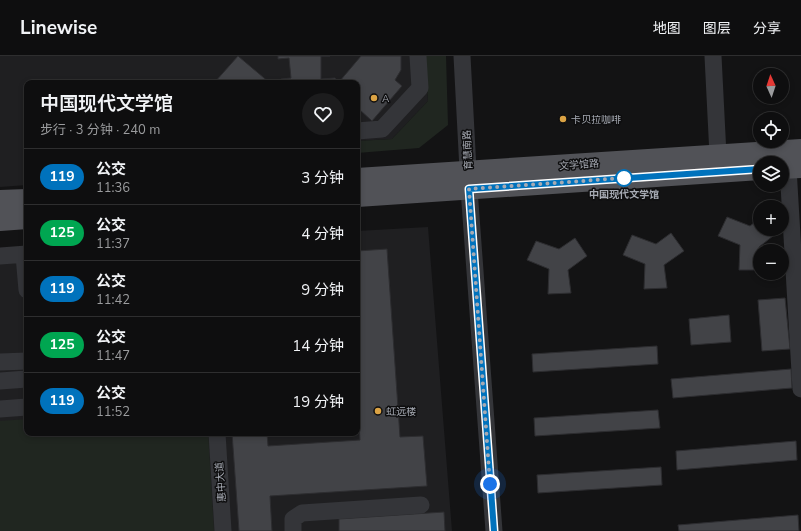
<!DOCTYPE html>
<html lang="zh">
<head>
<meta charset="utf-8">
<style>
  body { margin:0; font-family:"Nunito Sans","Noto Sans SC",sans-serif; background:#1c1c1d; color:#f1f3f6; height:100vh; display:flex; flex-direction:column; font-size:15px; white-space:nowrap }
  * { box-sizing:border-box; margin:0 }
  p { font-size:13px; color:#9b9c9e }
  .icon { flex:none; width:22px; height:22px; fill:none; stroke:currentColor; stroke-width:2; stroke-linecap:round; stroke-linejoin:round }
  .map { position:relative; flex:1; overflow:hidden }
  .side { position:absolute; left:24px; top:24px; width:336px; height:356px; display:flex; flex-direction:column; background:#0e0e0f; border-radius:8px; box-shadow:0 2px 6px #0003,0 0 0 1px #2e2e2f }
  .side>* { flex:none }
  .badge { padding:0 8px; border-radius:13px; font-size:14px; line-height:26px }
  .needle { width:26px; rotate:357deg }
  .tools { position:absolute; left:753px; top:12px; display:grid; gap:8px }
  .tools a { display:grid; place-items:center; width:36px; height:36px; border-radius:50%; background:#0e0e0f; box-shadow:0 2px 6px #0003,0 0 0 1px #2e2e2f; font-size:20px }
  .you { position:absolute; width:20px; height:20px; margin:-10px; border:3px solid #fff; border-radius:50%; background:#1a73e8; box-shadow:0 0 0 6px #1a73e833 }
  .map>.badge { position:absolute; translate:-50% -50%; box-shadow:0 0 0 2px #fff }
  .round { display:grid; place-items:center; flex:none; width:42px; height:42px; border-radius:21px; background:#1c1c1d }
  .overview { display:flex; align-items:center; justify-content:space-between; height:68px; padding:0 16px }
  h1 { font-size:19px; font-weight:600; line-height:30px }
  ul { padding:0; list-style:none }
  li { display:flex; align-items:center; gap:12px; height:56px; padding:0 16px; border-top:1px solid #2e2e2f }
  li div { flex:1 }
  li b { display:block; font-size:15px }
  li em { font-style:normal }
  li .badge { min-width:44px; font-weight:700; text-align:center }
  header { display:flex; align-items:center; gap:24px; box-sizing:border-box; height:56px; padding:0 20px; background:#0e0e0f; border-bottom:1px solid #2e2e2f }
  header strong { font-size:19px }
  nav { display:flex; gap:22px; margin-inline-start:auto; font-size:14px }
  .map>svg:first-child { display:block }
  .built { fill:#1f1f21 }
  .green { fill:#202620 }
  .building { fill:#424347; stroke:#2d2d30 }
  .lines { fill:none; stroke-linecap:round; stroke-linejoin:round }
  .minor { stroke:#343539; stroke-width:17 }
  .major { stroke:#515257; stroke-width:22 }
  .line-casing { stroke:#fff; stroke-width:9 }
  .line { stroke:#0072bc; stroke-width:6 }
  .walk { stroke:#a6aab3; stroke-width:4; stroke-dasharray:0 7.2 }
  .poi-dot { fill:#dba344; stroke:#0e0e0f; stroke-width:1.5 }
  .stop-dot { fill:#fff; stroke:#0072bc; stroke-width:2 }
  .labels { text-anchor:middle; stroke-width:3; stroke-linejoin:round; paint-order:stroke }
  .poi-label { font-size:10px; fill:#a6aab3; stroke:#0e0e0f; text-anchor:start }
  .street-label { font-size:10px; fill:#a6aab3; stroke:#0e0e0f }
  .stop-label { font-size:10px; font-weight:bold; fill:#a6aab3; stroke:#0e0e0f }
</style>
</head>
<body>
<header>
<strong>Linewise</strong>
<nav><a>地图</a><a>图层</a><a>分享</a></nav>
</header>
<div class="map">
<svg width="801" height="475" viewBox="0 0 801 475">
  <rect width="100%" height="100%" fill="#131314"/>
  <!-- built -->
  <path class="built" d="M0 0H425L428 45 392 83 357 85V27H27V129L0 131Z
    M428 171 452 475H0V194L27 192V377H357V175Z"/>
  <!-- green -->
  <path class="green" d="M425 0H446L448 69 419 92 357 97V85L392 83 428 45Z
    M27 363V377H208L214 475H0V365Z"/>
  <!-- building -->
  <path class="building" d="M238 0 270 27H214Z
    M278 0H330H321V23L335 22 339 26 361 0H401V14L395 24 402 30 372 65 360 54 357 57V27H277L281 23 291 22 289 2 278 3Z
    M727 161 750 170 760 162V173H776L778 176 759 191 760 214H739L740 189 718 180Z
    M671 177 684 195 664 209 667 232 644 233 645 208 623 199 632 179 656 188Z
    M575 182 587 200 568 214 571 237 548 238 549 213 527 204 536 185 559 193Z
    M387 193 400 381 423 380 427 430 270 440 272 475H239L232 377H267L268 390 360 384 357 332V195Z
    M785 242 790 293 762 295 758 244Z
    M729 259 731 286 691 289 689 263Z
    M657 290 658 308 533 316 532 298Z
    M791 313 792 332 673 342 671 323Z
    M658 354 660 372 535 380 534 362Z
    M796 385 797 404 677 414 676 395Z
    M661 411 662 429 538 437 537 419Z
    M444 456 445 475H339V463Z
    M798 459 799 475H679L678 469Z"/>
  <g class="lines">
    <!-- minor -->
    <path class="minor" d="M462 0 469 133 494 475
      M713 0 718 99
      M357 75 382 73 420 32 418 0
      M788 112 801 333
      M24 199 27 234
      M0 200 27 198
      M0 306 27 305
      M0 325 27 323
      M0 353 27 351
      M217 377 223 475
      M293 475V463L302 457 421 449"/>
    <!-- major -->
    <path class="major" d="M782 112 801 111
      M357 123 801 94
      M357 140 760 113
      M0 145 27 144
      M0 164 27 162"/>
  </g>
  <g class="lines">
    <!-- line casing -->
    <g class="line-casing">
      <path id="line" d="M494 475 469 133 760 113"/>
    </g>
    <!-- line -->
    <use href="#line" class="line"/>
    <!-- walk -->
    <path class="walk" d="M490 428 469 133 624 122"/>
  </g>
  <!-- markers -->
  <g class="poi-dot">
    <circle cx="374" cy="42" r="4"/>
    <circle cx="563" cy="63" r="4"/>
    <circle cx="378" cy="355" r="4"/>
  </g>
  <circle class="stop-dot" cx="624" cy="122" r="8"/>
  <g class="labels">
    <!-- poi labels -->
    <g class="poi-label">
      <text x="382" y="46">A</text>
      <text x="571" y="67">卡贝拉咖啡</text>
      <text x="386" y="359">虹远楼</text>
    </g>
    <!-- street labels -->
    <g class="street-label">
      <text transform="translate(467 94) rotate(-93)" y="4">育慧南路</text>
      <text transform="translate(579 108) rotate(-4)" y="4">文学馆路</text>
      <text transform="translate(220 426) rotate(-94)" y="4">惠中大道</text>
    </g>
    <!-- stop labels -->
    <g class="stop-label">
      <text x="624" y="142">中国现代文学馆</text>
    </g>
  </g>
</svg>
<div class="tools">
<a><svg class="needle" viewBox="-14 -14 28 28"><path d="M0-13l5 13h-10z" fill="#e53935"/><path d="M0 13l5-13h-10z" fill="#9b9c9e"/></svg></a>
<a><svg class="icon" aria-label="locate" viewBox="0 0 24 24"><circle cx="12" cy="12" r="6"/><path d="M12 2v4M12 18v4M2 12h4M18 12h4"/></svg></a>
<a><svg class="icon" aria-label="layers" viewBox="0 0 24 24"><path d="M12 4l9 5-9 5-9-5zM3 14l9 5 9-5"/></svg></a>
<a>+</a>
<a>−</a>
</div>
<div class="you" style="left:490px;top:428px"></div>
<section class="side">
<div class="overview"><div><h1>中国现代文学馆</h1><p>步行 · 3 分钟 · 240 m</p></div><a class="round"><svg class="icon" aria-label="heart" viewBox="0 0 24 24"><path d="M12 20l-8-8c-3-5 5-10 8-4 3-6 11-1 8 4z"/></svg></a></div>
<ul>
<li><span class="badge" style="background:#0072bc;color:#fff">119</span><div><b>公交</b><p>11:36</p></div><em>3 分钟</em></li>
<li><span class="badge" style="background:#00a651;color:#fff">125</span><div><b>公交</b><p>11:37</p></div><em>4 分钟</em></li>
<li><span class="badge" style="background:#0072bc;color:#fff">119</span><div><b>公交</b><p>11:42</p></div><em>9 分钟</em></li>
<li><span class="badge" style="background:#00a651;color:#fff">125</span><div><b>公交</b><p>11:47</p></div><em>14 分钟</em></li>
<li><span class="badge" style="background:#0072bc;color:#fff">119</span><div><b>公交</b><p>11:52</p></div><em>19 分钟</em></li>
</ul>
</section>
</div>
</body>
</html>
